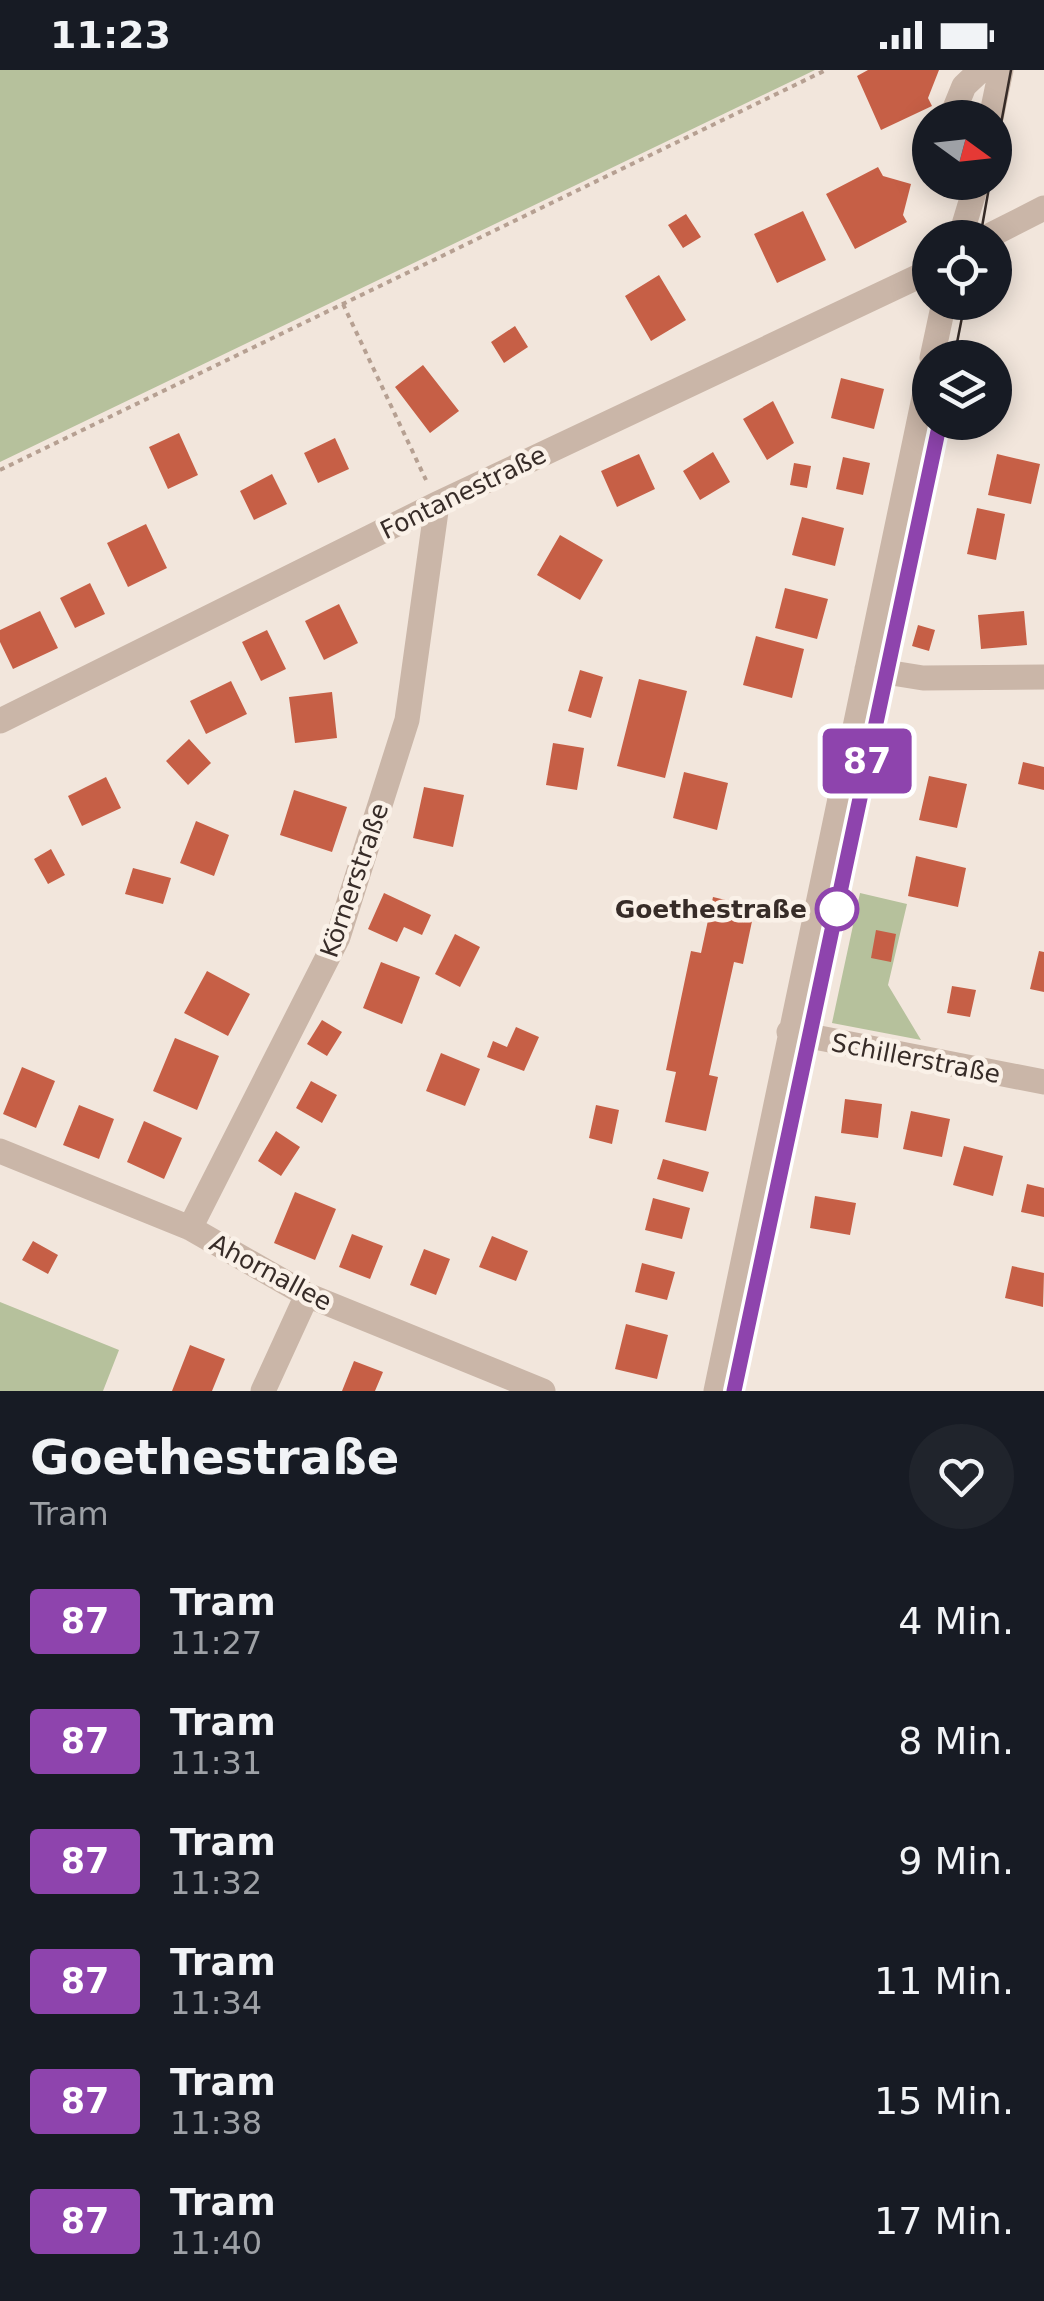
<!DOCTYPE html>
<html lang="de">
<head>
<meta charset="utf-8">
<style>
  body { margin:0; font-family:"DejaVu Sans",sans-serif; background:#20242c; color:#f1f3f6; height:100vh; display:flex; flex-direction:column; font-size:38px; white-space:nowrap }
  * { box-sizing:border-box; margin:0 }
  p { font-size:32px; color:#9ea1a6 }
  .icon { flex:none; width:55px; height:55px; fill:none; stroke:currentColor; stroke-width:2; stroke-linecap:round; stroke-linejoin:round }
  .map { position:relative; height:1321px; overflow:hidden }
  .panel { display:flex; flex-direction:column; background:#171b24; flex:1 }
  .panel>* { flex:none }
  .badge { padding:0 20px; border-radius:8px; font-size:35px; line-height:65px }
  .needle { width:65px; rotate:105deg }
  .tools { position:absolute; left:912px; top:30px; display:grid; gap:20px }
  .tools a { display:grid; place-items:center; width:100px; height:100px; border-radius:50%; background:#171b24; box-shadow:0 5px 25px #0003; font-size:50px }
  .map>.badge { position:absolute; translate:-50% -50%; box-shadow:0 0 0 5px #fff }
  .round { display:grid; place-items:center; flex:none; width:105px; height:105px; border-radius:52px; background:#20242c }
  .headline { display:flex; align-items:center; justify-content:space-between; height:170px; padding:0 30px }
  h1 { font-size:48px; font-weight:700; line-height:75px }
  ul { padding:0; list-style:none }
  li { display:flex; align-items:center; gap:30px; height:120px; padding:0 30px }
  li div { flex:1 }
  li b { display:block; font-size:38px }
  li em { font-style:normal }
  li .badge { min-width:110px; font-weight:700; text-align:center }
  .status { display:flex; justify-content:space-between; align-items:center; height:70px; padding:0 50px; background:#171b24; direction:ltr }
  .status svg { height:28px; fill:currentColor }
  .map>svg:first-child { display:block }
  .green { fill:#b6c19c }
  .building { fill:#c65f46 }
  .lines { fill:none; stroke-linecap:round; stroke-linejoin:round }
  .path { stroke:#b6a092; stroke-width:4; stroke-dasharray:5 5; stroke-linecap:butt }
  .minor { stroke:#cab6a8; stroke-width:25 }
  .tram { stroke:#372c28; stroke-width:2.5 }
  .line-casing { stroke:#fff; stroke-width:22 }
  .line { stroke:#8e44ad; stroke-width:15 }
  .stop-dot { fill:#fff; stroke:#8e44ad; stroke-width:5 }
  .labels { text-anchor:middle; stroke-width:9; stroke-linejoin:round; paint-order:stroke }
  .street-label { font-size:25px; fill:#372c28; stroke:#faf1e8 }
  .stop-label { font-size:25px; font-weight:bold; fill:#372c28; stroke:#faf1e8; text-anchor:end }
</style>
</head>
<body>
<div class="status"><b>11:23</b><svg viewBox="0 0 49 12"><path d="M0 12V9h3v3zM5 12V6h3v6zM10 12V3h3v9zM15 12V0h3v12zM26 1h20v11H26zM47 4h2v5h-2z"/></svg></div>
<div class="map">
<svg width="1044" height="1321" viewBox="0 0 1044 1321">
  <rect width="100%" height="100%" fill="#f2e6dc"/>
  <!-- green -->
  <path class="green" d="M0 0H815L0 392Z
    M860 823 907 834 888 915 921 970 832 953Z
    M0 1232 119 1280 103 1321H0Z"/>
  <!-- building -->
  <path class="building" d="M868 0H939L928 28 932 36 881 60 857 6Z
    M878 97 883 106 911 114 903 145 907 152 855 179 826 124Z
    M803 141 826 190 777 213 754 164Z
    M686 144 701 167 683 178 668 155Z
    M659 205 686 250 651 271 625 226Z
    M515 256 528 277 504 293 491 272Z
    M423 295 459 341 430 363 395 317Z
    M841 308 884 319 874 359 831 348Z
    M773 331 794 373 767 390 743 349Z
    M179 363 198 405 168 419 149 377Z
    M335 368 349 399 318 413 304 383Z
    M713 382 730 412 700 430 683 401Z
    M639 384 655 419 617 437 601 401Z
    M997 384 1040 394 1031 434 988 425Z
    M843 387 870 393 863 425 836 419Z
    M794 393 811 396 807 418 790 415Z
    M272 404 287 434 254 450 240 421Z
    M977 438 1005 444 996 490 967 484Z
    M802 447 844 458 835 496 792 485Z
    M146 454 167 498 128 517 107 473Z
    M560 465 603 490 580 530 537 505Z
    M90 513 105 544 75 558 60 528Z
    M785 518 828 529 817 569 775 558Z
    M339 534 358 573 324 590 305 551Z
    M40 541 58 578 13 599 0 572V560Z
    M1024 541 1027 575 981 579 978 545Z
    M918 555 935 560 929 581 912 576Z
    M267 560 286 599 261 611 242 572Z
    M756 566 804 579 792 628 743 615Z
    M580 600 603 607 591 648 568 641Z
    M639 609 687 621 665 708 617 696Z
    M231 611 247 644 206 664 190 631Z
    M332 622 337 668 295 673 289 627Z
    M189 669 211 693 188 715 166 691Z
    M553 673 584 678 577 720 546 715Z
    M1023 692 1044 697V720L1018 714Z
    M684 702 728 713 717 760 673 748Z
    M929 706 967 714 957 758 919 750Z
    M106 707 121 738 82 756 68 726Z
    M424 717 464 725 453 777 413 768Z
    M294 720 347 737 332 782 280 765Z
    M196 751 229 765 214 806 180 793Z
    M51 779 65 805 48 814 34 789Z
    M916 786 966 798 958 837 908 826Z
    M133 798 171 808 163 834 125 824Z
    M384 823 431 845 422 865 404 857 397 872 368 859Z
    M713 827 755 837 743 894 734 892 709 1005 718 1007 706 1061 665 1052 676 1002 666 1000 691 881 701 883Z
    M876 860 896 864 891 892 871 888Z
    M455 864 480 877 460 917 435 904Z
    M1039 881 1044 882V922L1030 919Z
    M381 892 420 907 402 954 363 938Z
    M207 901 250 924 228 966 184 943Z
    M952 916 976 920 970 947 947 943Z
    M322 950 342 962 327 986 307 974Z
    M516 957 539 967 524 1001 487 987 493 971 507 977Z
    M175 968 219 986 197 1040 153 1021Z
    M441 983 480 999 465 1036 426 1021Z
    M22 997 55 1011 36 1058 3 1044Z
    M311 1011 337 1025 322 1053 296 1038Z
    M845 1029 882 1034 878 1068 841 1063Z
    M79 1035 114 1049 99 1089 63 1075Z
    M596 1035 619 1040 612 1074 589 1068Z
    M911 1041 950 1049 942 1087 903 1079Z
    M144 1051 182 1068 164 1109 127 1092Z
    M276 1061 300 1077 281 1106 258 1091Z
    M964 1076 1003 1086 993 1126 953 1115Z
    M663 1089 709 1102 703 1122 657 1109Z
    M1027 1114 1044 1118V1147L1021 1142Z
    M295 1122 336 1139 315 1190 274 1173Z
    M815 1126 856 1133 850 1165 810 1158Z
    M653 1128 690 1138 682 1169 645 1160Z
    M352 1164 383 1176 370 1209 339 1197Z
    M492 1166 528 1181 516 1211 479 1197Z
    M33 1171 58 1185 48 1204 22 1190Z
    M424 1179 450 1189 436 1225 410 1215Z
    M642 1193 675 1202 667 1230 635 1222Z
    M1012 1196 1044 1203 1043 1237 1005 1228Z
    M626 1254 668 1265 657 1309 615 1299Z
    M190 1275 225 1289 212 1321H172Z
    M354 1291 383 1302 375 1321H342Z"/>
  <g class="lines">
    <!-- path -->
    <path class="path" d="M343 234 426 410
      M0 400 826 0"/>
    <!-- minor -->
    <path class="minor" d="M951 48 964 16 981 0
      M991 48 1001 0
      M960 168 977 112
      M985 168 1044 138
      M932 288 944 232
      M867 599 923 608 1044 607
      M0 651 437 434 930 201
      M789 962 1044 1012
      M0 1081 190 1158 307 1225 543 1321
      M190 1158 338 867 407 650 437 434
      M263 1321 307 1225
      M716 1321 930 299"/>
    <!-- tram -->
    <path class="tram" d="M995 86 1011 0
      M980 168 990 112
      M954 288 965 232
      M734 1321 940 352"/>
  </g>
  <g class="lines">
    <!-- line casing -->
    <g class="line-casing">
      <path id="line" d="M734 1321 940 352"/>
    </g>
    <!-- line -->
    <use href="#line" class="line"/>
  </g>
  <!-- markers -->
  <circle class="stop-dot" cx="837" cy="839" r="20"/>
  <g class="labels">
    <!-- street labels -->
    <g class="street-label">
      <text transform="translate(463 422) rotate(-26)" y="9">Fontanestraße</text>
      <text transform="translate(354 810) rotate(-71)" y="9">Körnerstraße</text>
      <text transform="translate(916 988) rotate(11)" y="9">Schillerstraße</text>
      <text transform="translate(271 1202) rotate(28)" y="9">Ahornallee</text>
    </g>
    <!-- stop labels -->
    <g class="stop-label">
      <text x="807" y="848">Goethestraße</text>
    </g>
  </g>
</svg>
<div class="tools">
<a><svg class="needle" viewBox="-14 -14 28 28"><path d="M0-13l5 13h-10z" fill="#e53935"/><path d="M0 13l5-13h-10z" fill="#9ea1a6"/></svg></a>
<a><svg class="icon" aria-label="locate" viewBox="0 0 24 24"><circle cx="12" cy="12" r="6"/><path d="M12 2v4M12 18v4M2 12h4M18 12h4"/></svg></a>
<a><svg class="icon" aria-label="layers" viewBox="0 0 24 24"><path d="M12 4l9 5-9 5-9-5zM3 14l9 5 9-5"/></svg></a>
</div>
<b class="badge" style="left:867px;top:691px;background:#8e44ad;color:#fff">87</b>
</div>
<section class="panel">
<div class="headline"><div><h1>Goethestraße</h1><p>Tram</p></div><a class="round"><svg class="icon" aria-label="heart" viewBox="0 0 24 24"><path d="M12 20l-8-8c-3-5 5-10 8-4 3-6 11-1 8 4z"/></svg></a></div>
<ul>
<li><span class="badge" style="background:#8e44ad;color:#fff">87</span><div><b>Tram</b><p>11:27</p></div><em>4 Min.</em></li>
<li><span class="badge" style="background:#8e44ad;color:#fff">87</span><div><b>Tram</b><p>11:31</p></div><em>8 Min.</em></li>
<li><span class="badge" style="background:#8e44ad;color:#fff">87</span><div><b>Tram</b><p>11:32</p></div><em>9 Min.</em></li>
<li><span class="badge" style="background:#8e44ad;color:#fff">87</span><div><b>Tram</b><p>11:34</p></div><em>11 Min.</em></li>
<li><span class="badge" style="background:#8e44ad;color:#fff">87</span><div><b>Tram</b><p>11:38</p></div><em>15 Min.</em></li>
<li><span class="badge" style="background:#8e44ad;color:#fff">87</span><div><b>Tram</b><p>11:40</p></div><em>17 Min.</em></li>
</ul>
</section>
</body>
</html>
